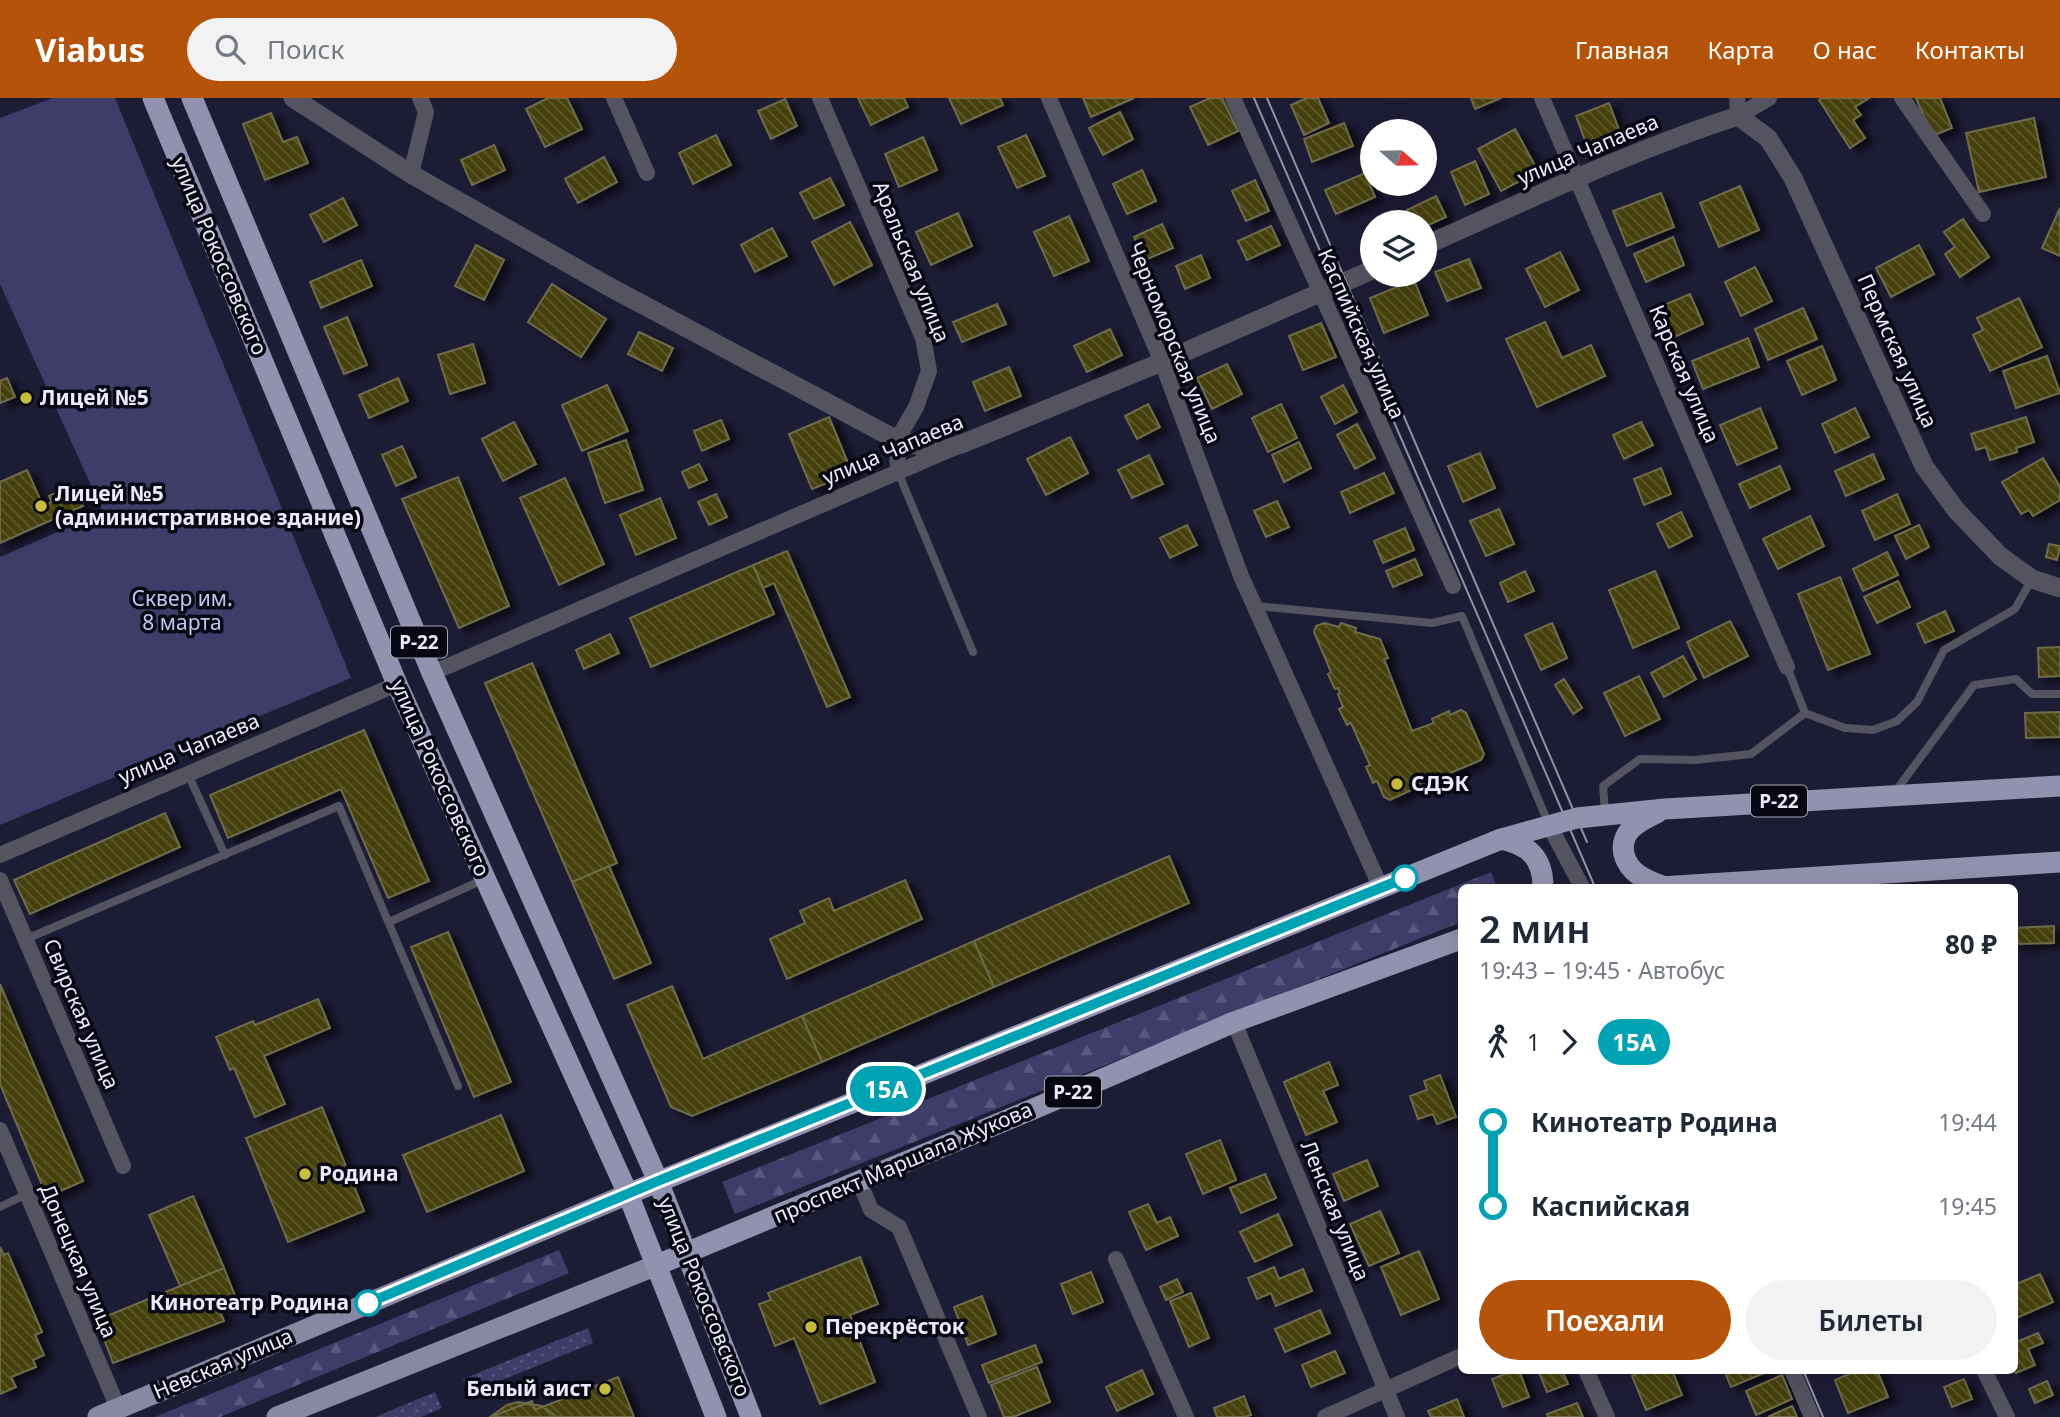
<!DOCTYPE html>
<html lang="ru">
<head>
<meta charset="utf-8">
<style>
  body { margin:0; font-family:"Noto Sans",sans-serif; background:#f2f2f3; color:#1f2937; height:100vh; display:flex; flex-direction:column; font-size:26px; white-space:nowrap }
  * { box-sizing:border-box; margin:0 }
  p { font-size:23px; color:#747a83 }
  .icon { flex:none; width:38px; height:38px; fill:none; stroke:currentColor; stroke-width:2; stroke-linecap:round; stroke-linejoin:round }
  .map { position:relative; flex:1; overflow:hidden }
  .sheet { position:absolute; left:1458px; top:786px; width:560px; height:490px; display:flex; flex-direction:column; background:#fff; border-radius:10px; box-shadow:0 7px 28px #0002 }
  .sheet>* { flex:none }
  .badge { padding:0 14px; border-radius:23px; font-size:24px; line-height:46px }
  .needle { width:46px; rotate:110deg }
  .tools { position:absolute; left:1360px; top:21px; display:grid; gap:14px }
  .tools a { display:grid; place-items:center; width:77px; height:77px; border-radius:50%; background:#fff; box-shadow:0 7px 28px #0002; font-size:35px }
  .map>.badge { position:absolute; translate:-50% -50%; box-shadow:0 0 0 4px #fff }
  .legs { display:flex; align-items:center; gap:10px; height:77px; padding:0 21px; font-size:23px }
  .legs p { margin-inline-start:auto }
  .summary { display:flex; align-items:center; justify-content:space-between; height:119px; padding:0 21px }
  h1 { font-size:38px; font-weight:600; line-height:52px }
  .action { display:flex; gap:14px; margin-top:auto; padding:14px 21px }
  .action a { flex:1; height:80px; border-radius:42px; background:#b45309; color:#fff; font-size:28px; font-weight:600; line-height:80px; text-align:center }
  .action a+a { background:#f2f2f3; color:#1f2937 }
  ul { padding:0 21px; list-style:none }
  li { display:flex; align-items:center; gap:24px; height:84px; font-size:26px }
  li i { display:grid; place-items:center; width:10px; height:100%; margin:0 9px; background:currentColor }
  li i::after { content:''; width:18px; height:18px; margin:-9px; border:5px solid; border-radius:50%; background:#fff }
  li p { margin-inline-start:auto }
  li:first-child i { background:linear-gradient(#0000 50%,currentColor 0) }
  li:last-child i { background:linear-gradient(currentColor 50%,#0000 0) }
  header { display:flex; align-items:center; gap:42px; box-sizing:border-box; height:98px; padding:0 35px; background:#b45309; color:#fff }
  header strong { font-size:33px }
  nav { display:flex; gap:38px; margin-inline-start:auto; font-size:24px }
  .search { width:490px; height:63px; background:#f2f2f3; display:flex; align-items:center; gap:18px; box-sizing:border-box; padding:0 24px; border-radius:38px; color:#747a83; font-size:26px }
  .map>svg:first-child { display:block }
  .grass { fill:url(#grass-dots) }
  .forest { fill:url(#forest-firs) }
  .park { fill:#3e3c68 }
  .building { fill:url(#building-back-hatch); stroke:#6e6c4c; stroke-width:2; filter:url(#shadow) }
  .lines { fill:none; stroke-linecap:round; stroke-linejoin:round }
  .service { stroke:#545461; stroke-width:8 }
  .minor { stroke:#545461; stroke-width:16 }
  .tertiary { stroke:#545461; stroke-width:19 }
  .primary { stroke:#8888a3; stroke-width:21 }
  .trunk { stroke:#9292b0; stroke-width:21 }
  .tram { stroke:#9292a7; stroke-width:2 }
  .line-1-casing { stroke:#fff; stroke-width:16 }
  .line-1 { stroke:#00a3b4; stroke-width:10 }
  .poi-dot { fill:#c7bb3b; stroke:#080813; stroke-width:2.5 }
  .stop-1-dot { fill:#fff; stroke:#00a3b4; stroke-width:3.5 }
  .labels { text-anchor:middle; stroke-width:7; stroke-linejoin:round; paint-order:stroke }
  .shield { fill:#080813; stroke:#a6a6b6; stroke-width:2 }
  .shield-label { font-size:19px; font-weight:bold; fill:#eaeafc }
  .street-label { font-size:21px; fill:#eaeafc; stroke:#080813 }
  .poi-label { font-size:21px; font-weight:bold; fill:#eaeafc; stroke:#080813; text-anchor:start }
  .park-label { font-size:21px; fill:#c5c5f0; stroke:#080813 }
  .stop-label { font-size:21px; font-weight:bold; fill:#eaeafc; stroke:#080813; text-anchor:end }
</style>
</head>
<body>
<header>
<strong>Viabus</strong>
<div class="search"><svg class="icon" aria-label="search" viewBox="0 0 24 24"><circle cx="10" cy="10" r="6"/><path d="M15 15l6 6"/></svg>Поиск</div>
<nav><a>Главная</a><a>Карта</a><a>О нас</a><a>Контакты</a></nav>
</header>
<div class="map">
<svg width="2060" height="1319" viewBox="0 0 2060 1319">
  <defs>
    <pattern id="grass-dots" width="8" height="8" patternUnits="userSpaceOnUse" patternTransform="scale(1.75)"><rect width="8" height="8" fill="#3e3c68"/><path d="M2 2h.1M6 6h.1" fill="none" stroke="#5a587e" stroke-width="1.8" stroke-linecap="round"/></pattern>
    <pattern id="forest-firs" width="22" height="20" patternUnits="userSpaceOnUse" patternTransform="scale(1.75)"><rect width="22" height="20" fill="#3e3c68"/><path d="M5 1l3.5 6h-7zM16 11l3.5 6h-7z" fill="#5a587e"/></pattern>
    <pattern id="building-back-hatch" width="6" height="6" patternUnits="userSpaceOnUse" patternTransform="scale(1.75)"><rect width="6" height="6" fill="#454008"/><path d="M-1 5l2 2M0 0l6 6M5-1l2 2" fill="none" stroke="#605c2d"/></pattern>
    <filter id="shadow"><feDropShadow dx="8" dy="4.5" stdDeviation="3.5" flood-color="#0009"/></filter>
  </defs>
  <rect width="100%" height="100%" fill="#1d1c35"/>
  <!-- grass -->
  <path class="grass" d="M588 1230 593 1245 468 1296 463 1281Z
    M435 1294 442 1310 421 1319H375Z"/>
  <!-- forest -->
  <path class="forest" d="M1491 774 1497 789H1461V824L735 1116 722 1084Z
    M559 1152 569 1175 220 1319H155Z"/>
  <!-- park -->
  <path class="park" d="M53 0H115L351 580 0 727V459L103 414 0 186V20Z"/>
  <!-- building -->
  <path class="building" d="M548 0H567L582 31 545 49 526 11Z
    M858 0H904L908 9 871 27Z
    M949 0H1000L1003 7 961 26Z
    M1083 0H1134L1091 19Z
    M1210 0H1222L1238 33 1208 47 1190 9Z
    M1307 0H1318L1329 25 1304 37 1291 7Z
    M1471 0H1501L1475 11Z
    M1823 0H1869L1855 9 1861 17 1853 22 1865 40 1850 50 1819 2Z
    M1916 0H1940L1952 30 1932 38Z
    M785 1 797 28 771 41 758 13Z
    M1609 5 1622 40 1589 53 1576 18Z
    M1120 14 1133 41 1103 57 1089 30Z
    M271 15 283 44 297 39 308 65 265 82 243 26Z
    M2034 20 2046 79 1979 94 1966 35Z
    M1344 25 1353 48 1312 64 1304 41Z
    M1515 31 1538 73 1501 93 1478 51Z
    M716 37 731 67 693 86 679 55Z
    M1026 37 1045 78 1017 90 998 49Z
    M923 39 937 72 899 89 885 56Z
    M494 47 505 72 472 87 461 62Z
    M604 59 617 84 578 105 565 81Z
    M1475 63 1489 96 1465 107 1451 74Z
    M1142 72 1156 103 1127 116 1113 86Z
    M1365 75 1375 99 1336 116 1325 92Z
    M830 80 844 107 814 121 800 95Z
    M1255 82 1269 113 1246 123 1232 93Z
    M1740 88 1759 132 1719 149 1700 105Z
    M1661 95 1674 129 1627 148 1613 113Z
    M1436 98 1446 119 1424 129V124H1412L1407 112Z
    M343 100 357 127 324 144 310 117Z
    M2060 110V158L2042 150Z
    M958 115 972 148 931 167 916 134Z
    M1069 118 1089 163 1054 178 1034 134Z
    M1963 121 1989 159 1960 179 1945 156 1955 149 1944 134Z
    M850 124 872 167 834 187 812 144Z
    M1162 126 1173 150 1145 162 1134 139Z
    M1271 128 1280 147 1247 162 1238 143Z
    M772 130 787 158 755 174 741 147Z
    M1673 139 1684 167 1646 184 1634 156Z
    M476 147 504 162 484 202 455 188Z
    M1919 147 1934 176 1891 199 1876 170Z
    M1560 154 1579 192 1545 209 1526 171Z
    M1201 157 1210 180 1185 191 1176 168Z
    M1469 161 1481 190 1447 203 1435 174Z
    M361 162 372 188 321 210 310 184Z
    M1755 169 1772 203 1741 218 1725 184Z
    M1414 182 1428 217 1384 235 1370 200Z
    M552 186 606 221 581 259 528 224Z
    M1690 196 1703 226 1672 240 1659 209Z
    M2019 200 2042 249 1990 273 1973 237 1983 232 1977 220Z
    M997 206 1006 226 962 244 953 224Z
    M1803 210 1817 241 1768 262 1755 231Z
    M347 219 367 267 344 276 324 229Z
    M1545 224 1562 260 1591 247 1605 278 1537 309 1506 241Z
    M1321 225 1336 259 1303 272 1289 238Z
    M1110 231 1122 257 1087 274 1074 248Z
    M639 234 673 250 662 273 628 256Z
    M1748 240 1759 269 1703 291 1692 263Z
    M473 246 485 285 450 296 438 257Z
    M1822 248 1836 282 1802 297 1787 263Z
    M2047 258 2060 295 2016 310 2003 273Z
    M1227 266 1242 296 1212 311 1197 280Z
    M1009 269 1021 298 985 313 973 284Z
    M7 280 15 299 0 305V283Z
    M398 280 408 303 369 320 359 297Z
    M607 287 628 333 582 353 562 307Z
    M1343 287 1357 314 1335 326 1321 299Z
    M1148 306 1160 329 1137 341 1125 318Z
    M1281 306 1297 340 1268 354 1252 320Z
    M1760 310 1777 350 1737 367 1720 327Z
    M1855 310 1869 339 1835 355 1822 326Z
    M829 319 852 375 812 391 789 336Z
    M2026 319 2034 344 2016 350 2017 354 1990 362 1986 349 1976 352 1971 336Z
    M721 322 729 341 702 353 694 333Z
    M514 324 536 366 503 383 482 341Z
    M1641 324 1653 347 1624 361 1613 337Z
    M1357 326 1375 360 1355 371 1337 337Z
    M1070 339 1088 375 1046 397 1027 361Z
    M626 342 643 392 605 405 588 355Z
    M1299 344 1311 370 1284 384 1272 357Z
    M402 348 416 379 396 388 382 357Z
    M1480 355 1495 390 1463 404 1448 368Z
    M1873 356 1884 381 1846 398 1835 373Z
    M1149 357 1163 386 1132 400 1118 372Z
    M2043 360 2060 389V402L2033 418 2029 412 2021 416 2002 384Z
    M699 366 707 382 689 390 682 374Z
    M1780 368 1790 391 1750 410 1739 386Z
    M1661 370 1671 396 1644 407 1634 381Z
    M27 372 43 408 52 404 49 398 73 388 83 408 0 445V384Z
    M1384 375 1394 395 1350 415 1341 394Z
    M458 379 509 508 459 530 402 401Z
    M565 380 604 466 559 487 520 400Z
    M716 396 727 419 709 427 698 404Z
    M1897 396 1910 426 1875 442 1862 413Z
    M660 400 676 440 636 457 620 417Z
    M1277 403 1289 429 1266 439 1254 413Z
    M1499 411 1514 446 1486 458 1470 423Z
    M1681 414 1692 438 1669 450 1657 426Z
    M1810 418 1824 448 1778 471 1763 441Z
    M1187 427 1197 447 1170 460 1160 440Z
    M1919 427 1929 449 1906 461 1895 438Z
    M1405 430 1414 452 1383 465 1374 443Z
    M2049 446 2060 448 2057 462 2046 459Z
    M787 453 850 599 827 609 774 485 763 490 753 467Z
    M1887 454 1898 477 1863 493 1853 471Z
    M1415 461 1422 477 1393 489 1386 473Z
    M753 467 774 516 651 569 630 520Z
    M1525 473 1534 493 1508 504 1500 485Z
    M1655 473 1679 530 1633 550 1609 492Z
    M1840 479 1870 556 1828 572 1798 496Z
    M1898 483 1910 509 1877 525 1864 499Z
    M1945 513 1954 533 1925 545 1917 526Z
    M1730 523 1748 558 1704 580 1687 544Z
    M1324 525 1339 529 1341 525 1356 530 1355 534 1380 541 1388 560 1384 561 1412 633 1434 625 1432 621 1449 613 1450 617 1461 612 1466 615 1484 656 1481 662 1450 675 1452 678 1437 685 1435 681 1390 702 1384 699 1377 683 1373 685 1366 669 1370 667 1351 625 1347 627 1339 611 1343 609 1338 596 1340 595 1338 590 1335 591 1328 576 1331 574 1314 534 1316 528Z
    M1552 525 1567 560 1541 572 1525 537Z
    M610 536 619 555 584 571 576 552Z
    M2060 549V578L2039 579 2038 550Z
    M1683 558 1696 581 1664 599 1651 575Z
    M532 565 617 765 572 784 485 585Z
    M1639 578 1660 621 1625 638 1604 595Z
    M1564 581 1582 610 1573 616 1555 587Z
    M2060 614V639L2026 640 2025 615Z
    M364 632 429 783 388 800 341 691 228 740 210 697Z
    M165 715 180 749 30 816 14 782Z
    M1169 758 1189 805 994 889 974 843Z
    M609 768 651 865 614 881 572 784Z
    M905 782 922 821 787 881 770 841 805 825 800 813 829 800 834 813Z
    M2054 828V845L2014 846V830Z
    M448 834 511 984 474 999 411 849Z
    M974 843 994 889 822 964 802 918Z
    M0 886 83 1083 47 1099 0 986Z
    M672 888 703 961 802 918 822 964 692 1018 671 1009 627 907Z
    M318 901 330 930 264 958 285 1006 255 1019 234 970 230 972 216 939 253 923 255 927Z
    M1329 964 1338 987 1323 993 1337 1024 1306 1037 1284 984Z
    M1440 977 1456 1019 1437 1026 1433 1016 1418 1021 1410 998 1427 992 1424 983Z
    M322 1009 364 1113 288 1144 246 1040Z
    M501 1017 524 1073 427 1114 403 1057Z
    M1220 1042 1236 1082 1203 1096 1186 1056Z
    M1367 1062 1378 1088 1344 1103 1333 1076Z
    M1265 1076 1276 1100 1241 1115 1230 1090Z
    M193 1098 224 1170 180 1188 149 1117Z
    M1148 1106 1157 1125 1170 1119 1178 1138 1146 1152 1129 1114Z
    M1380 1113 1399 1155 1369 1168 1350 1126Z
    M1278 1116 1292 1147 1255 1164 1240 1134Z
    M0 1149 4 1157 8 1155 42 1234 35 1237 44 1257 33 1262 36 1269 11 1279 16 1289 0 1296Z
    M1419 1153 1439 1201 1401 1217 1381 1169Z
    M860 1159 878 1206 850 1217 875 1284 820 1306 794 1240 775 1248 759 1206 771 1202 768 1195Z
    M1274 1169 1279 1181 1303 1171 1312 1193 1276 1208 1271 1195 1257 1201 1248 1180Z
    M224 1170 235 1198 217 1206 224 1223 113 1265 97 1222Z
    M1091 1174 1103 1204 1073 1216 1061 1186Z
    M2040 1176 2053 1204 2014 1221V1187Z
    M1177 1181 1183 1194 1166 1202 1160 1189Z
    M1191 1195 1209 1240 1189 1249 1170 1203Z
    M982 1198 996 1236 968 1247 954 1209Z
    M1320 1212 1330 1235 1285 1254 1275 1231Z
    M2038 1235 2043 1245 2028 1251 2035 1267 2016 1275 2011 1272H2014V1245Z
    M1035 1247 1042 1264 989 1285 982 1267Z
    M1335 1253 1345 1275 1311 1289 1302 1267Z
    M1037 1269 1050 1304 1013 1319H1004L991 1287Z
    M1142 1272 1153 1296 1117 1313 1106 1289Z
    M1515 1272H1519L1529 1299 1503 1309 1492 1281Z
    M1538 1272H1562L1568 1286 1547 1294Z
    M1644 1272H1672L1682 1297 1646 1312 1632 1278Z
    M1724 1272H1771L1731 1289Z
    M1858 1272H1877L1888 1299 1848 1315 1835 1282Z
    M1782 1277 1792 1301 1756 1317 1746 1293Z
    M618 1279 634 1319H491L532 1303 535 1312Z
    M1964 1281 1972 1301 1952 1309 1944 1289Z
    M2047 1283 2053 1297 2035 1305 2029 1291Z
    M1244 1298 1251 1317 1245 1319H1217L1214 1310Z
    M1457 1301 1464 1319H1431L1428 1313Z
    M518 1304 542 1308 557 1319H490L507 1307Z
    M1577 1305 1583 1319H1548L1547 1316Z
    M1792 1308 1797 1319H1768Z"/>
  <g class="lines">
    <!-- service -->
    <path class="service" d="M898 374 973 554
      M1256 508 1432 525 1462 518 1549 727
      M1805 615 1845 630 1873 632 1897 623 1917 604 1944 552 2015 511 2032 481
      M188 676 225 757
      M1895 694 1974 587 2016 581 2032 596H2060
      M1605 715 1603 688 1640 661 1695 662 1751 656 1805 615 1787 569
      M389 824 485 781
      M26 841 339 708 458 988
      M0 1109 27 1096"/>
    <!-- minor -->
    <path class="minor" d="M614 0 647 75
      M820 0 923 240 929 273 916 309 897 342 898 374
      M1049 0 1162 264 1241 478 1381 790
      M1233 0 1453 488
      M1542 0 1787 569
      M1737 0 1738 18 1769 0
      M1902 0 1983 116
      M411 76 426 14 420 0
      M432 575 949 352
      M1549 727 1582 789
      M0 757 397 586
      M0 782 123 1068
      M1234 924 1397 1319
      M0 1032 118 1310
      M859 1083 871 1112 899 1129 979 1319
      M1116 1161 1186 1319
      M1586 1272 1607 1319
      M1792 1272 1812 1319
      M1984 1272 2007 1319
      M1325 1319 1461 1258"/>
    <!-- tertiary -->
    <path class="tertiary" d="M293 0 411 76 606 187 897 342 940 353 964 345 1162 264 1372 172
      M1424 148C1528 102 1630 53 1738 18L1768 40 1793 80 1924 368 1956 412 2000 458 2032 481 2060 490"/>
    <!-- primary -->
    <path class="primary" d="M98 1319 628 1096
      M277 1319 657 1167"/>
    <!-- trunk -->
    <path class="trunk" d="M153 0 397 586 628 1096 716 1319
      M192 0 432 575 658 1083 751 1319
      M1657 715C1646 720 1631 727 1626 738 1618 755 1629 773 1644 780 1651 784 1658 786 1665 789
      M1501 741C1529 747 1543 760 1543 789
      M1660 789 2060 764
      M628 1096 1501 741 1577 720 1665 711 2060 688
      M657 1167 1038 1009 1234 924 1461 841"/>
    <!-- tram -->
    <path class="tram" d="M1254 0 1595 789
      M1267 0 1587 744
      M1803 1272 1823 1319"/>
  </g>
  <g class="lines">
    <!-- line-1 casing -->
    <g class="line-1-casing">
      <path id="line-1" d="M368 1205 658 1083 1405 780"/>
    </g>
    <!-- line-1 -->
    <use href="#line-1" class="line-1"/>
  </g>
  <!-- markers -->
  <g class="poi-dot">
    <circle cx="26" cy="300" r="7"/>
    <circle cx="41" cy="408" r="7"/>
    <circle cx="1397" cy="686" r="7"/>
    <circle cx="305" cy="1076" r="7"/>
    <circle cx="811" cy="1229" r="7"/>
    <circle cx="605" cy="1291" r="7"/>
  </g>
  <g class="stop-1-dot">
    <circle cx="1405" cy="780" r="12"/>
    <circle cx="368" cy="1205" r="12"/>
  </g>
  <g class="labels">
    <!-- shield labels -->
    <g class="shield">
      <rect x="391" y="528.5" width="56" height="31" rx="5"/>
      <rect x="1751" y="687.5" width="56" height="31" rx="5"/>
      <rect x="1045" y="978.5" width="56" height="31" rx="5"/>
    </g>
    <g class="shield-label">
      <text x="419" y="551">Р-22</text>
      <text x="1779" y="710">Р-22</text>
      <text x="1073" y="1001">Р-22</text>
    </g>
    <!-- street labels -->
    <g class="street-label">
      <text transform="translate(1588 52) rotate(-23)" y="7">улица Чапаева</text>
      <text transform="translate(219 158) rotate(67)" y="7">улица Рокоссовского</text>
      <text transform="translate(911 164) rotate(68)" y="7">Аральская улица</text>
      <text transform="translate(1361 236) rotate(66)" y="7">Каспийская улица</text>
      <text transform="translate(1174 245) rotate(68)" y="7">Черноморская улица</text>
      <text transform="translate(1897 253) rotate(66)" y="7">Пермская улица</text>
      <text transform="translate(1684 276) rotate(67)" y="7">Карская улица</text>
      <text transform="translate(893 352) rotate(-23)" y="7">улица Чапаева</text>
      <text transform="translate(189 651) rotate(-23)" y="7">улица Чапаева</text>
      <text transform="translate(440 680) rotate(66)" y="7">улица Рокоссовского</text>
      <text transform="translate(81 916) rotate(67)" y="7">Свирская улица</text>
      <text transform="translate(903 1065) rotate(-23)" y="7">проспект Маршала Жукова</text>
      <text transform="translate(1335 1113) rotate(68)" y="7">Ленская улица</text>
      <text transform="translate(78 1163) rotate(67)" y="7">Донецкая улица</text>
      <text transform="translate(704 1199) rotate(68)" y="7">улица Рокоссовского</text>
      <text transform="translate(223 1266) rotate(-23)" y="7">Невская улица</text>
    </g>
    <!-- poi labels -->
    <g class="poi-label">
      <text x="40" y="307">Лицей №5</text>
      <text x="55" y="403">Лицей №5<tspan x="55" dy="24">(административное здание)</tspan></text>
      <text x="1411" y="693">СДЭК</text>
      <text x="319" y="1083">Родина</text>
      <text x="825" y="1236">Перекрёсток</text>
      <text x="591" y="1298" text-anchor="end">Белый аист</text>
    </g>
    <!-- park labels -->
    <g class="park-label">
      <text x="182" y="508">Сквер им.<tspan x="182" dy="24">8 марта</tspan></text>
    </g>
    <!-- stop labels -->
    <g class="stop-label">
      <text x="349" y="1212">Кинотеатр Родина</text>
    </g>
  </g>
</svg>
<div class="tools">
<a><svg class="needle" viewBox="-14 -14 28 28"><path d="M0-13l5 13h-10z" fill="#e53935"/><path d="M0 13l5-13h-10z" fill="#747a83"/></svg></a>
<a><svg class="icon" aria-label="layers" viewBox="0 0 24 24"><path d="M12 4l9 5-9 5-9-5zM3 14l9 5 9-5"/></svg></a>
</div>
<b class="badge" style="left:886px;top:991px;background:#00a3b4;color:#fff">15А</b>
<section class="sheet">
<div class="summary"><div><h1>2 мин</h1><p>19:43 – 19:45 · Автобус</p></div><b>80 ₽</b></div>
<div class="legs"><svg class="icon" aria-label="walk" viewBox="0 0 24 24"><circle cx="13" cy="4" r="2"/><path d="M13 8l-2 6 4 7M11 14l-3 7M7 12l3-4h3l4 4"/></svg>1<svg class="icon" aria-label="forward" viewBox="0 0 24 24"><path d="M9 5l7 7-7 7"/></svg><b class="badge" style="background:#00a3b4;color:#fff">15А</b></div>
<ul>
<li><i style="color:#00a3b4"></i><b>Кинотеатр Родина</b><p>19:44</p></li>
<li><i style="color:#00a3b4"></i><b>Каспийская</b><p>19:45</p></li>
</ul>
<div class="action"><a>Поехали</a><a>Билеты</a></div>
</section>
</div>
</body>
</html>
